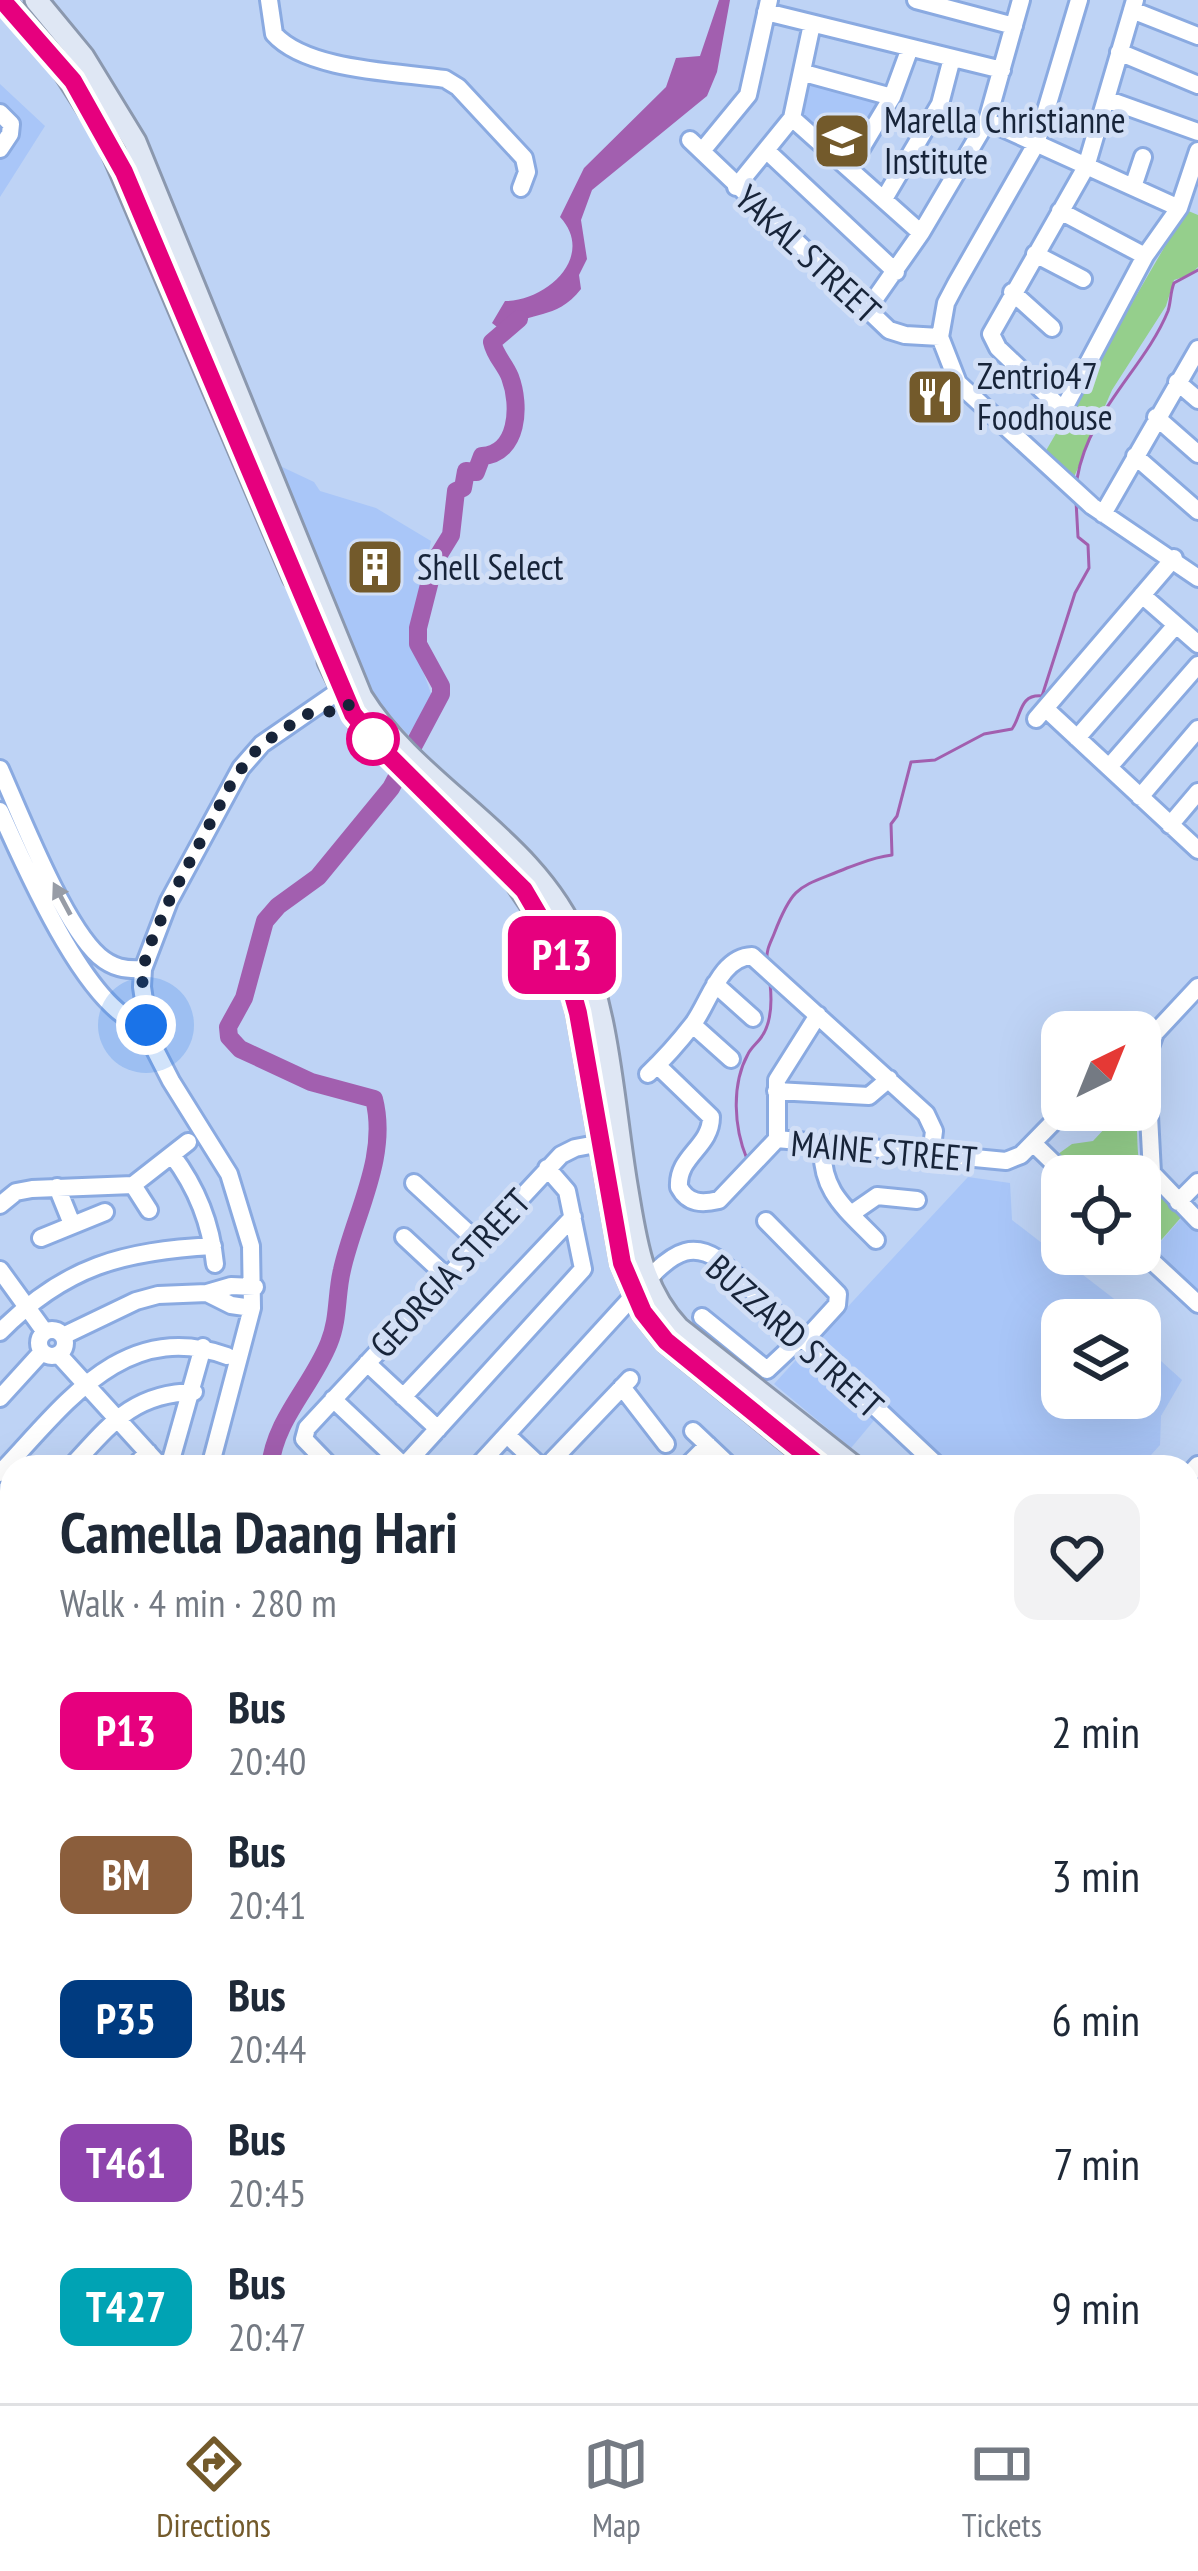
<!DOCTYPE html>
<html lang="en">
<head>
<meta charset="utf-8">
<style>
  body { margin:0; font-family:"PT Sans Narrow",sans-serif; background:#f2f2f3; color:#1f2937; height:100vh; display:flex; flex-direction:column; font-size:45px; white-space:nowrap }
  * { box-sizing:border-box; margin:0 }
  p { font-size:39px; color:#747a83 }
  .icon { flex:none; width:66px; height:66px; fill:none; stroke:currentColor; stroke-width:2; stroke-linecap:round; stroke-linejoin:round }
  .map { position:relative; flex:1; overflow:hidden }
  .panel { position:absolute; left:0px; top:1455px; width:1200px; height:948px; display:flex; flex-direction:column; background:#fff; border-radius:36px 36px 0 0; box-shadow:0 12px 48px #0002 }
  .panel>* { flex:none }
  .badge { padding:0 24px; border-radius:18px; font-size:42px; line-height:78px }
  .needle { width:78px; rotate:43deg }
  .buttons { position:absolute; left:1041px; top:1011px; display:grid; gap:24px }
  .buttons a { display:grid; place-items:center; width:120px; height:120px; border-radius:24px; background:#fff; box-shadow:0 12px 48px #0002; font-size:60px }
  .you { position:absolute; width:60px; height:60px; margin:-30px; border:9px solid #fff; border-radius:50%; background:#1a73e8; box-shadow:0 0 0 18px #1a73e833 }
  .map>.badge { position:absolute; translate:-50% -50%; box-shadow:0 0 0 6px #fff }
  .round { display:grid; place-items:center; flex:none; width:126px; height:126px; border-radius:24px; background:#f2f2f3 }
  .head { display:flex; align-items:center; justify-content:space-between; height:204px; padding:0 60px }
  h1 { font-size:57px; font-weight:700; line-height:90px }
  ul { padding:0; list-style:none }
  li { display:flex; align-items:center; gap:36px; height:144px; padding:0 60px }
  li div { flex:1 }
  li b { display:block; font-size:45px }
  li em { font-style:normal }
  li .badge { min-width:132px; font-weight:700; text-align:center }
  .dock { display:flex; justify-content:space-around; align-items:center; height:168px; border-top:3px solid #e0e1e3; background:#fff; font-size:33px; color:#747a83 }
  .dock a { display:grid; justify-items:center; gap:6px }
  .dock .selected { color:#735a2b }
  .map>svg:first-child { display:block }
  .built { fill:#a9c6f8; fill-rule:evenodd }
  .green { fill:#95cf8c }
  .water { fill:#a25faf }
  .lines { fill:none; stroke-linecap:round; stroke-linejoin:round }
  .stream { stroke:#a25faf; stroke-width:3 }
  .river { stroke:#a25faf; stroke-width:18 }
  .minor-casing { stroke:#8aaae1; stroke-width:22 }
  .major-casing { stroke:#8b98ae; stroke-width:27 }
  .minor { stroke:#fff; stroke-width:16 }
  .major { stroke:#dfe7f4; stroke-width:21 }
  .oneway { fill:#979ca6 }
  .line-casing { stroke:#fff; stroke-width:27 }
  .line { stroke:#e6007e; stroke-width:18 }
  .walk { stroke:#172439; stroke-width:12; stroke-dasharray:0 21.6 }
  .stop-dot { fill:#fff; stroke:#e6007e; stroke-width:6 }
  .labels { text-anchor:middle; stroke-width:10; stroke-linejoin:round; paint-order:stroke }
  .poi-label { font-size:36px; fill:#172439; stroke:#d2dff6; text-anchor:start }
  .street-label { font-size:36px; fill:#172439; stroke:#d2dff6 }
</style>
</head>
<body>
<div class="map">
<svg width="1198" height="2403" viewBox="0 0 1198 2403">
  <rect width="100%" height="100%" fill="#bed3f5"/>
  <!-- built -->
  <path class="built" d="M805 75 888 98 849 164 794 117Z
    M0 84 45 126 0 197Z
    M278 465 314 482 320 491 376 508 431 541 414 627V646L433 699 408 735 374 696Z
    M968 1177 1010 1183 1012 1220 1122 1305 1161 1325V1361L1182 1380 1161 1416 1160 1445 1140 1467H949L816 1341ZM1062 1320H1140V1398H1062Z
    M1184 1215 1198 1228V1301L1149 1255Z
    M804 1351 876 1418 851 1448 774 1384Z
    M1198 1997V2101L1188 2103V1999Z"/>
  <!-- green -->
  <path class="green" d="M1186 210 1198 215V267L1190 275 1174 280 1166 306 1112 390 1074 477 1044 454Z
    M1122 1110H1136C1140 1176 1131 1169 1184 1214L1149 1254 1140 1245V1176H1072L1054 1157 1072 1144 1093 1141Z
    M1188 1843 1198 1852V2008L1188 2009Z"/>
  <!-- water -->
  <path class="water" d="M719 0H730L717 72 707 96 592 190 581 220 587 259 579 275 581 289C555 322 530 309 508 330H501L492 323 505 301C547 301 596 256 560 217L584 168 666 87 676 58 700 56Z"/>
  <g class="lines">
    <!-- stream -->
    <path class="stream" d="M1077 479C1088 411 1145 368 1168 311 1171 302 1170 293 1174 283L1198 270
      M767 961C766 950 770 944 774 934 794 882 800 888 847 868 864 862 874 857 892 855L891 824 897 816 911 762 935 760 984 734 1012 729C1022 715 1019 694 1042 696L1075 593 1089 568 1088 545 1078 537 1076 501
      M747 1159C734 1128 731 1085 748 1054 751 1048 756 1044 760 1039 772 1024 772 1001 770 983"/>
    <!-- river -->
    <path class="river" d="M270 1467C275 1419 312 1386 329 1343 339 1319 336 1294 342 1270 354 1215 389 1157 374 1099L311 1082 240 1049 229 1037 228 1027 244 998 265 921 278 906 318 877 391 788 441 694V686L418 644V628L435 561 451 535 456 491 463 488 466 471 476 472 482 456C518 454 521 406 510 377 505 364 495 356 492 342L519 319
      M267 2403 272 2391"/>
    <!-- minor casing -->
    <g class="minor-casing">
      <path id="minor" d="M269 0 274 34C307 71 399 72 445 79L458 87 524 158 527 172 521 188
        M916 0 1014 26
        M1079 0 1036 144 956 284 946 303 940 337 958 383 1092 506 1198 578
        M1135 0 1086 167 991 334 998 348 1063 410 1145 256 1179 208 1198 151
        M1132 10 1198 36
        M766 12 1002 70
        M1119 52 1198 85
        M804 73 892 97
        M1106 99 1198 132
        M0 113 11 124 10 134 0 149
        M792 118 921 233
        M987 121 1179 208
        M690 140 889 330 905 335 940 337
        M766 150 896 272
        M702 151 748 95 769 0
        M850 167 892 97 910 48
        M736 187 792 118 812 24
        M1133 187 1143 157
        M884 199 940 104 952 58
        M1060 211 1145 256
        M1035 254 1083 279
        M1012 292 1052 328
        M867 310 921 233 987 121 1021 0
        M1177 382 1198 400
        M1156 417 1198 454
        M1135 456 1198 511
        M1103 514 1198 349
        M1142 595 1198 644
        M1046 709 1198 850
        M1036 719 1174 558
        M1077 738 1176 625
        M1109 767 1198 665
        M0 769C21 816 63 924 99 956 113 968 125 970 143 969
        M1140 797 1198 729
        M0 811C22 860 90 1019 146 1025
        M1170 825 1198 792
        M715 984 753 1018
        M1198 987 1155 1033 1146 1058 1152 1173 1198 1221
        M693 1025 731 1059
        M657 1065 711 1117C711 1147 677 1156 679 1187 688 1204 702 1204 719 1200L777 1139
        M648 1074C664 1059 679 1042 693 1024 709 1003 720 957 752 956L926 1114 934 1131 931 1155
        M776 1091 869 1096 889 1079
        M777 1139 1006 1161 1021 1155 1065 1110
        M777 1139V1080L818 1015
        M1033 1143 1067 1176
        M823 1144C819 1190 846 1209 876 1240
        M172 1155C197 1188 211 1223 215 1264
        M414 1183 478 1242
        M133 1185 149 1210
        M57 1187 72 1224
        M1178 1202 1198 1182
        M0 1205 16 1192 32 1189 133 1185 188 1142
        M851 1214 877 1196 917 1200
        M766 1221 838 1294 837 1305 804 1341
        M404 1237 446 1276
        M41 1238 105 1212
        M1140 1250 1198 1304
        M0 1270 45 1332
        M207 1293 231 1305 252 1308
        M702 1317 767 1370 801 1338
        M39 1343a13 13 0 1 1 26 0a13 13 0 1 1-26 0Z
        M0 1332C65 1266 123 1251 213 1246
        M63 1336 136 1301 158 1295 207 1293 231 1286 255 1287
        M59 1355 161 1467
        M367 1363 438 1429
        M622 1387 666 1444
        M403 1397 573 1217
        M0 1398 42 1352
        M333 1399 404 1466 583 1269 567 1191 547 1168
        M693 1431 731 1467
        M507 1435 541 1467
        M71 1467C109 1426 132 1393 194 1392
        M134 1467 148 1452
        M169 1467 203 1347
        M210 1467 252 1308 251 1246 229 1174 171 1081 150 1040 142 987 143 969 169 901 241 768 262 744 349 684
        M331 1467 304 1439 307 1428 561 1155 575 1148 612 1141
        M477 1467 656 1271C676 1252 693 1243 718 1259L939 1467
        M546 1467 630 1379
        M686 1467 708 1445
        M0 1473C64 1406 123 1318 227 1356
        M1188 1476 1198 1465
        M1188 1530 1198 1540
        M0 1543 12 1530
        M1188 1598 1198 1607
        M1188 1640 1198 1629
        M3 1642 12 1613
        M1188 1697 1198 1707
        M0 1719 12 1706
        M0 1775 12 1762
        M0 2016 12 2034
        M0 2097 12 2089
        M0 2110 12 2130
        M0 2167 12 2163
        M0 2218 12 2215
        M0 2399 4 2403
        M73 2403 85 2391
        M633 2403 648 2391"/>
    </g>
    <!-- major casing -->
    <g class="major-casing">
      <path id="major" d="M2 0 56 58 106 136 294 577
        M36 0 83 57 135 142 361 697C419 790 535 838 578 943 609 1017 613 1106 626 1185 635 1238 640 1287 678 1328L854 1467
        M329 661 360 724 512 876 554 938 567 969 578 1013 622 1263 643 1312 666 1341 820 1467
        M1188 2129 1198 2130
        M1188 2169 1192 2166
        M1062 2403 1064 2391
        M1083 2403 1084 2391"/>
    </g>
    <!-- minor -->
    <use href="#minor" class="minor"/>
    <!-- major -->
    <use href="#major" class="major"/>
  </g>
  <!-- one-way arrows -->
  <defs><path id="oneway-solid" d="M-6-.8H1V-3.2L6.5 0L1 3.2V.8H-6Z" transform="scale(3)"/></defs>
  <use class="oneway" href="#oneway-solid" transform="translate(62 899) rotate(-118)"/>
  <g class="lines">
    <!-- line casing -->
    <g class="line-casing">
      <path id="line" d="M2 0 73 81 124 172 353 714 385 752 524 890 562 955 578 1013 622 1263 643 1312 666 1341 821 1467"/>
    </g>
    <!-- line -->
    <use href="#line" class="line"/>
    <!-- walk -->
    <path class="walk" d="M146 1025 142 986 146 954 169 901 232 782 251 755 276 734 308 714 334 711 348 704 373 739"/>
  </g>
  <!-- icons -->
  <defs>
    <g id="school-square" transform="scale(3)"><rect x="-9" y="-9" width="18" height="18" rx="4" fill="#735a2b" stroke="#d2dff6"/><path d="M0-5L7-2L0 1L-7-2ZM-4 1L0 2.5L4 1V4Q0 6-4 4Z" fill="#fff"/></g>
    <g id="restaurant-square" transform="scale(3)"><rect x="-9" y="-9" width="18" height="18" rx="4" fill="#735a2b" stroke="#d2dff6"/><path d="M-5-6h1v4h1v-4h1v4h1v-4h1v5L-1.5 .5V6h-2V.5L-5-1ZM5-6V6H3V1.5H1.5Q1.5-4 5-6Z" fill="#fff"/></g>
    <g id="building-square" transform="scale(3)"><rect x="-9" y="-9" width="18" height="18" rx="4" fill="#735a2b" stroke="#d2dff6"/><path d="M-4-6H4V6H1V3H-1V6H-4ZM-2.5-4.3h1.7v1.8h-1.7ZM.8-4.3h1.7v1.8H.8ZM-2.5-1h1.7V.8h-1.7ZM.8-1h1.7V.8H.8Z" fill="#fff"/></g>
  </defs>
  <g fill-rule="evenodd">
    <use href="#school-square" x="842" y="141"/>
    <use href="#restaurant-square" x="935" y="397"/>
    <use href="#building-square" x="375" y="567"/>
  </g>
  <!-- markers -->
  <circle class="stop-dot" cx="373" cy="739" r="24"/>
  <g class="labels">
    <!-- poi labels -->
    <g class="poi-label">
      <text x="884" y="133">Marella Christianne<tspan x="884" dy="41">Institute</tspan></text>
      <text x="977" y="389">Zentrio47<tspan x="977" dy="41">Foodhouse</tspan></text>
      <text x="417" y="580">Shell Select</text>
    </g>
    <!-- street labels -->
    <g class="street-label">
      <text transform="translate(808 254) rotate(43)" y="13">YAKAL STREET</text>
      <text transform="translate(884 1151) rotate(5)" y="13">MAINE STREET</text>
      <text transform="translate(450 1273) rotate(-47)" y="13">GEORGIA STREET</text>
      <text transform="translate(795 1336) rotate(42)" y="13">BUZZARD STREET</text>
    </g>
  </g>
</svg>
<div class="buttons">
<a><svg class="needle" viewBox="-14 -14 28 28"><path d="M0-13l5 13h-10z" fill="#e53935"/><path d="M0 13l5-13h-10z" fill="#747a83"/></svg></a>
<a><svg class="icon" aria-label="locate" viewBox="0 0 24 24"><circle cx="12" cy="12" r="6"/><path d="M12 2v4M12 18v4M2 12h4M18 12h4"/></svg></a>
<a><svg class="icon" aria-label="layers" viewBox="0 0 24 24"><path d="M12 4l9 5-9 5-9-5zM3 14l9 5 9-5"/></svg></a>
</div>
<div class="you" style="left:146px;top:1025px"></div>
<b class="badge" style="left:562px;top:955px;background:#e6007e;color:#fff">P13</b>
<section class="panel">
<div class="head"><div><h1>Camella Daang Hari</h1><p>Walk · 4 min · 280 m</p></div><a class="round"><svg class="icon" aria-label="heart" viewBox="0 0 24 24"><path d="M12 20l-8-8c-3-5 5-10 8-4 3-6 11-1 8 4z"/></svg></a></div>
<ul>
<li><span class="badge" style="background:#e6007e;color:#fff">P13</span><div><b>Bus</b><p>20:40</p></div><em>2 min</em></li>
<li><span class="badge" style="background:#8b5e3c;color:#fff">BM</span><div><b>Bus</b><p>20:41</p></div><em>3 min</em></li>
<li><span class="badge" style="background:#003b80;color:#fff">P35</span><div><b>Bus</b><p>20:44</p></div><em>6 min</em></li>
<li><span class="badge" style="background:#8e44ad;color:#fff">T461</span><div><b>Bus</b><p>20:45</p></div><em>7 min</em></li>
<li><span class="badge" style="background:#00a3b4;color:#fff">T427</span><div><b>Bus</b><p>20:47</p></div><em>9 min</em></li>
</ul>
</section>
</div>
<nav class="dock">
<a class="selected"><svg class="icon" aria-label="directions" viewBox="0 0 24 24"><path d="M12 3l9 9-9 9-9-9zM9 14v-3h6M13 9l2 2-2 2"/></svg>Directions</a>
<a><svg class="icon" aria-label="map" viewBox="0 0 24 24"><path d="M3 6l6-2 6 2 6-2v14l-6 2-6-2-6 2zM9 4v14M15 6v14"/></svg>Map</a>
<a><svg class="icon" aria-label="tickets" viewBox="0 0 24 24"><path d="M3 7h18v10H3zM15 7v10"/></svg>Tickets</a>
</nav>
</body>
</html>
